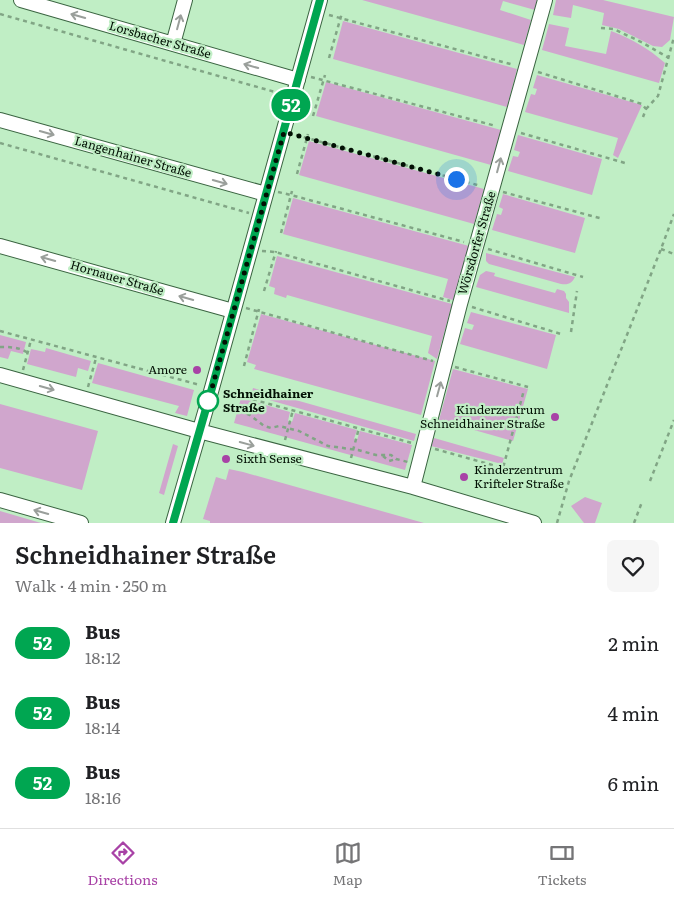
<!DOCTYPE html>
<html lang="en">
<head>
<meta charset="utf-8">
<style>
  body { margin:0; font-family:Literata,serif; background:#f6f6f6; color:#202124; height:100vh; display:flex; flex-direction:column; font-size:19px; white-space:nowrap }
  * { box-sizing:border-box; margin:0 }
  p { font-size:16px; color:#757577 }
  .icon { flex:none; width:28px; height:28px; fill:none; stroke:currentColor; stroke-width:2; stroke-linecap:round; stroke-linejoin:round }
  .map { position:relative; height:523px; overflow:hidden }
  .sheet { display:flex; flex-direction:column; background:#fff; flex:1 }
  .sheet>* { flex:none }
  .badge { padding:0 10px; border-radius:16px; font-size:18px; line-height:32px }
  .you { position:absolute; width:25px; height:25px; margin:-12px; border:4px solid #fff; border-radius:50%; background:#1a73e8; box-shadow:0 0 0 8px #1a73e833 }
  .map>.badge { position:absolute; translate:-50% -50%; box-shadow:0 0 0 2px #fff }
  .round { display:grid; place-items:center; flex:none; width:52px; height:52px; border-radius:8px; background:#f6f6f6 }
  .overview { display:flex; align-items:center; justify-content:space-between; height:85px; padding:0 15px }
  h1 { font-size:24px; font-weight:600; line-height:38px }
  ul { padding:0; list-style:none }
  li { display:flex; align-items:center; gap:15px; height:70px; padding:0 15px }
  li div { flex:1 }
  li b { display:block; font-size:19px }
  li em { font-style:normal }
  li .badge { min-width:55px; font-weight:700; text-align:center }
  .menu { display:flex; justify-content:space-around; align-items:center; height:70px; border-top:1px solid #e0e0e0; background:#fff; font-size:14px; color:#757577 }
  .menu a { display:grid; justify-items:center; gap:2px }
  .menu .on { color:#a842a6 }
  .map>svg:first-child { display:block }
  .green { fill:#d0a6cd }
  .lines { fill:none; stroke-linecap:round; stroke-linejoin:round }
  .street-casing { stroke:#3a6441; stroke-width:16 }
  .path { stroke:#81a585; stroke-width:2.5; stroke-dasharray:4 4; stroke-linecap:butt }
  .street { stroke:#fff; stroke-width:14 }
  .oneway { stroke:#9a9f9b }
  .line-casing { stroke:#fff; stroke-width:11 }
  .line { stroke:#00a651; stroke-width:8 }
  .walk { stroke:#021004; stroke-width:5; stroke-dasharray:0 9 }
  .poi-dot { fill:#a842a6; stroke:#c0eec5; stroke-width:2 }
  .stop-dot { fill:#fff; stroke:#00a651; stroke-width:2.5 }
  .labels { text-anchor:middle; stroke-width:4.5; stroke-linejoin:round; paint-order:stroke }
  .street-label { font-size:12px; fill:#021004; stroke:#c0eec5 }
  .poi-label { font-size:12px; fill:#021004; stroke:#c0eec5; text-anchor:end }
  .stop-label { font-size:12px; font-weight:bold; fill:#021004; stroke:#c0eec5; text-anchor:start }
</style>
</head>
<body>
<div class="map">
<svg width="674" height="523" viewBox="0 0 674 523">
  <rect width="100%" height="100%" fill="#c0eec5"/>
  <!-- green -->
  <path class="green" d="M362 0H537L535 10 503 1 500 10 531 20 524 45Z
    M556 0H603L674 17 670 40 662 47 653 46 619 29 602 25 604 13 573 5 571 18 553 15Z
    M343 21 517 69 507 107 333 59Z
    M549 24 569 28 565 46 606 54 611 31C632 39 648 48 665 63L659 83 542 50Z
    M537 75 642 105 618 158 613 155 618 138 525 112 531 94 535 95 537 89 533 88Z
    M326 82 501 130 491 165 316 116Z
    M518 135 602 159 592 195 508 171 513 156 518 157 520 152 514 150Z
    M309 141 484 189 474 224 299 175Z
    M503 194 585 218 575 253 492 230 497 214 501 215 503 209 499 207Z
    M293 198 469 246 453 300 443 297 448 279 283 234Z
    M486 253 575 277C572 283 569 285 561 284L489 264 486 261Z
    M277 256 452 304 437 359 428 353 432 336 287 295 286 298 274 294 275 288 269 286Z
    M486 271 495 273 494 276 555 293 557 289 564 291 566 294V298L569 302V313L476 287 480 275Z
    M471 312 556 335 547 369 460 344 465 328 472 330 474 325 467 323Z
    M261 314 435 361 421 415 254 369 256 365 247 362Z
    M0 335 26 342 23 354 11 351 8 359 0 357Z
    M46 348 91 361 88 371 78 368 76 377 27 364 31 349 45 352Z
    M98 363 194 390 187 416 175 413 179 406 92 383Z
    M453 369 528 389 513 441 439 420Z
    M253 388 416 434 414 441 251 395Z
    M241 398 290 412 288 421 292 422 295 413 357 430 354 439 357 440 360 431 412 445 405 470 234 423Z
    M0 404 98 431 82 490 0 468Z
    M434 438 504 458 502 464 431 446Z
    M173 444 178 446 164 495 159 493Z
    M229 469 243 472 424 523H210V521L203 519 216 477 226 480Z
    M585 497 602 503 595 523H584L571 506Z
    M0 511 41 523H0Z"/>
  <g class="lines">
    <!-- street casing -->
    <g class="street-casing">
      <path id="street" d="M21 0 298 80
        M173 44 185 0
        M0 120 266 194
        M0 246 233 311
        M0 375 199 431 413 487 534 523
        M413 487 460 304 545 0
        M0 500 81 523
        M173 523 212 388 320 0"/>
    </g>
    <!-- path -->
    <path class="path" d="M0 14 282 94
      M329 15 514 65
      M601 28 614 29 643 43 669 58
      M329 58 342 13
      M538 72 642 104 646 109 643 117
      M311 77 496 126
      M646 109 658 96 674 37
      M313 116 325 75
      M521 133 625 163
      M296 135 481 186
      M0 143 249 213
      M297 174 308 134
      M278 192 291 195 464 242
      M503 192 603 219
      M281 233 292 191
      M488 249 583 277
      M661 249 674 254
      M262 251 275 252 450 301
      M264 291 276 251
      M472 307 561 334
      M246 308 433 361
      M0 331 200 385
      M571 332 577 291
      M0 347C10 347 20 347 28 353
      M244 366 259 309
      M455 367 528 387
      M23 370 31 340
      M88 387 96 358
      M222 391 412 443
      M232 408 250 415 264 426 271 428 279 426 299 431 328 446 358 450 376 455H391L396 459 408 462
      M285 440 293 410
      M435 449 503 468 524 390
      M383 456 389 461 396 459
      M351 458 359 428
      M650 481 674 420
      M557 523 569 481 661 249 674 214
      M634 523 642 502"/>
    <!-- street -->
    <use href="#street" class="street"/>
  </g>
  <!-- one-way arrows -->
  <defs><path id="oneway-shaft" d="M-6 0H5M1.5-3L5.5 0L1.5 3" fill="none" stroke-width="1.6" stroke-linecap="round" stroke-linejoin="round" transform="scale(1.25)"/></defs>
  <g class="oneway">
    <use href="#oneway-shaft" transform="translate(78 16) rotate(-164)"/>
    <use href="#oneway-shaft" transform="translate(179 22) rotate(-75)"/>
    <use href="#oneway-shaft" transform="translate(251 66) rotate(-164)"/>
    <use href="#oneway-shaft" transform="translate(47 133) rotate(16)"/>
    <use href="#oneway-shaft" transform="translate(499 165) rotate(-75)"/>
    <use href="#oneway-shaft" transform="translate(220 182) rotate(16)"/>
    <use href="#oneway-shaft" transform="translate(48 259) rotate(-164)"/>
    <use href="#oneway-shaft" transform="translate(186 298) rotate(-164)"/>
    <use href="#oneway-shaft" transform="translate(47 388) rotate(16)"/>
    <use href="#oneway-shaft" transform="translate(439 389) rotate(-75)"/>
    <use href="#oneway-shaft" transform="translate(247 444) rotate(15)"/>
    <use href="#oneway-shaft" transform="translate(41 512) rotate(-164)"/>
  </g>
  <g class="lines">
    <!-- line casing -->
    <g class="line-casing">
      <path id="line" d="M173 523 212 388 320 0"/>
    </g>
    <!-- line -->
    <use href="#line" class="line"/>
    <!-- walk -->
    <path class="walk" d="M208 401V402L284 132 456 179"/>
  </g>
  <!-- markers -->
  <g class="poi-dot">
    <circle cx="197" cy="370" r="5"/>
    <circle cx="555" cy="417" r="5"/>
    <circle cx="226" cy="459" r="5"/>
    <circle cx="464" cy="477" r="5"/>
  </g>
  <circle class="stop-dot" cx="208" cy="401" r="10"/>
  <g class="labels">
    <!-- street labels -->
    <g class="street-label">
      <text transform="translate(160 40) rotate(16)" y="4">Lorsbacher Straße</text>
      <text transform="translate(133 157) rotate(16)" y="4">Langenhainer Straße</text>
      <text transform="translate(477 243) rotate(-74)" y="4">Wörsdorfer Straße</text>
      <text transform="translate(117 278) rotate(16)" y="4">Hornauer Straße</text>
    </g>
    <!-- poi labels -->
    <g class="poi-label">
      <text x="187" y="374">Amore</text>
      <text x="545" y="414">Kinderzentrum<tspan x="545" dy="14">Schneidhainer Straße</tspan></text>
      <text x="236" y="463" text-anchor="start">Sixth Sense</text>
      <text x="474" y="474" text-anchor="start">Kinderzentrum<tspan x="474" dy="14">Krifteler Straße</tspan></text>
    </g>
    <!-- stop labels -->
    <g class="stop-label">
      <text x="223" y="398">Schneidhainer<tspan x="223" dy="14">Straße</tspan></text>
    </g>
  </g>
</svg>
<div class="you" style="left:456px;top:179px"></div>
<b class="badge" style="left:291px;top:105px;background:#00a651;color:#fff">52</b>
</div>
<section class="sheet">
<div class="overview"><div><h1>Schneidhainer Straße</h1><p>Walk · 4 min · 250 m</p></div><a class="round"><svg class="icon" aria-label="heart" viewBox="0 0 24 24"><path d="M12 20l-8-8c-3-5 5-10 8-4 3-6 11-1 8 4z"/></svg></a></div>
<ul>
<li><span class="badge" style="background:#00a651;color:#fff">52</span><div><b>Bus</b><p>18:12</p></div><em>2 min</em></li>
<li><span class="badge" style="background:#00a651;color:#fff">52</span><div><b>Bus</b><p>18:14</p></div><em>4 min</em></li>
<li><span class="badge" style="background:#00a651;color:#fff">52</span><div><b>Bus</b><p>18:16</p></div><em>6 min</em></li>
</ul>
</section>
<nav class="menu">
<a class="on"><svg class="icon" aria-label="directions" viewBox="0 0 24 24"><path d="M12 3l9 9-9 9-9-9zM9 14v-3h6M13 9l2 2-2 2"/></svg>Directions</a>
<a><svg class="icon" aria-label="map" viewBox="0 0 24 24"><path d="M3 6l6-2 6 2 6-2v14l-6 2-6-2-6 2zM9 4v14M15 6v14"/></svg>Map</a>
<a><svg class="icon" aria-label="tickets" viewBox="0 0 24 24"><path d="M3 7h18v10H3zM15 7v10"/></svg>Tickets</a>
</nav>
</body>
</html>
